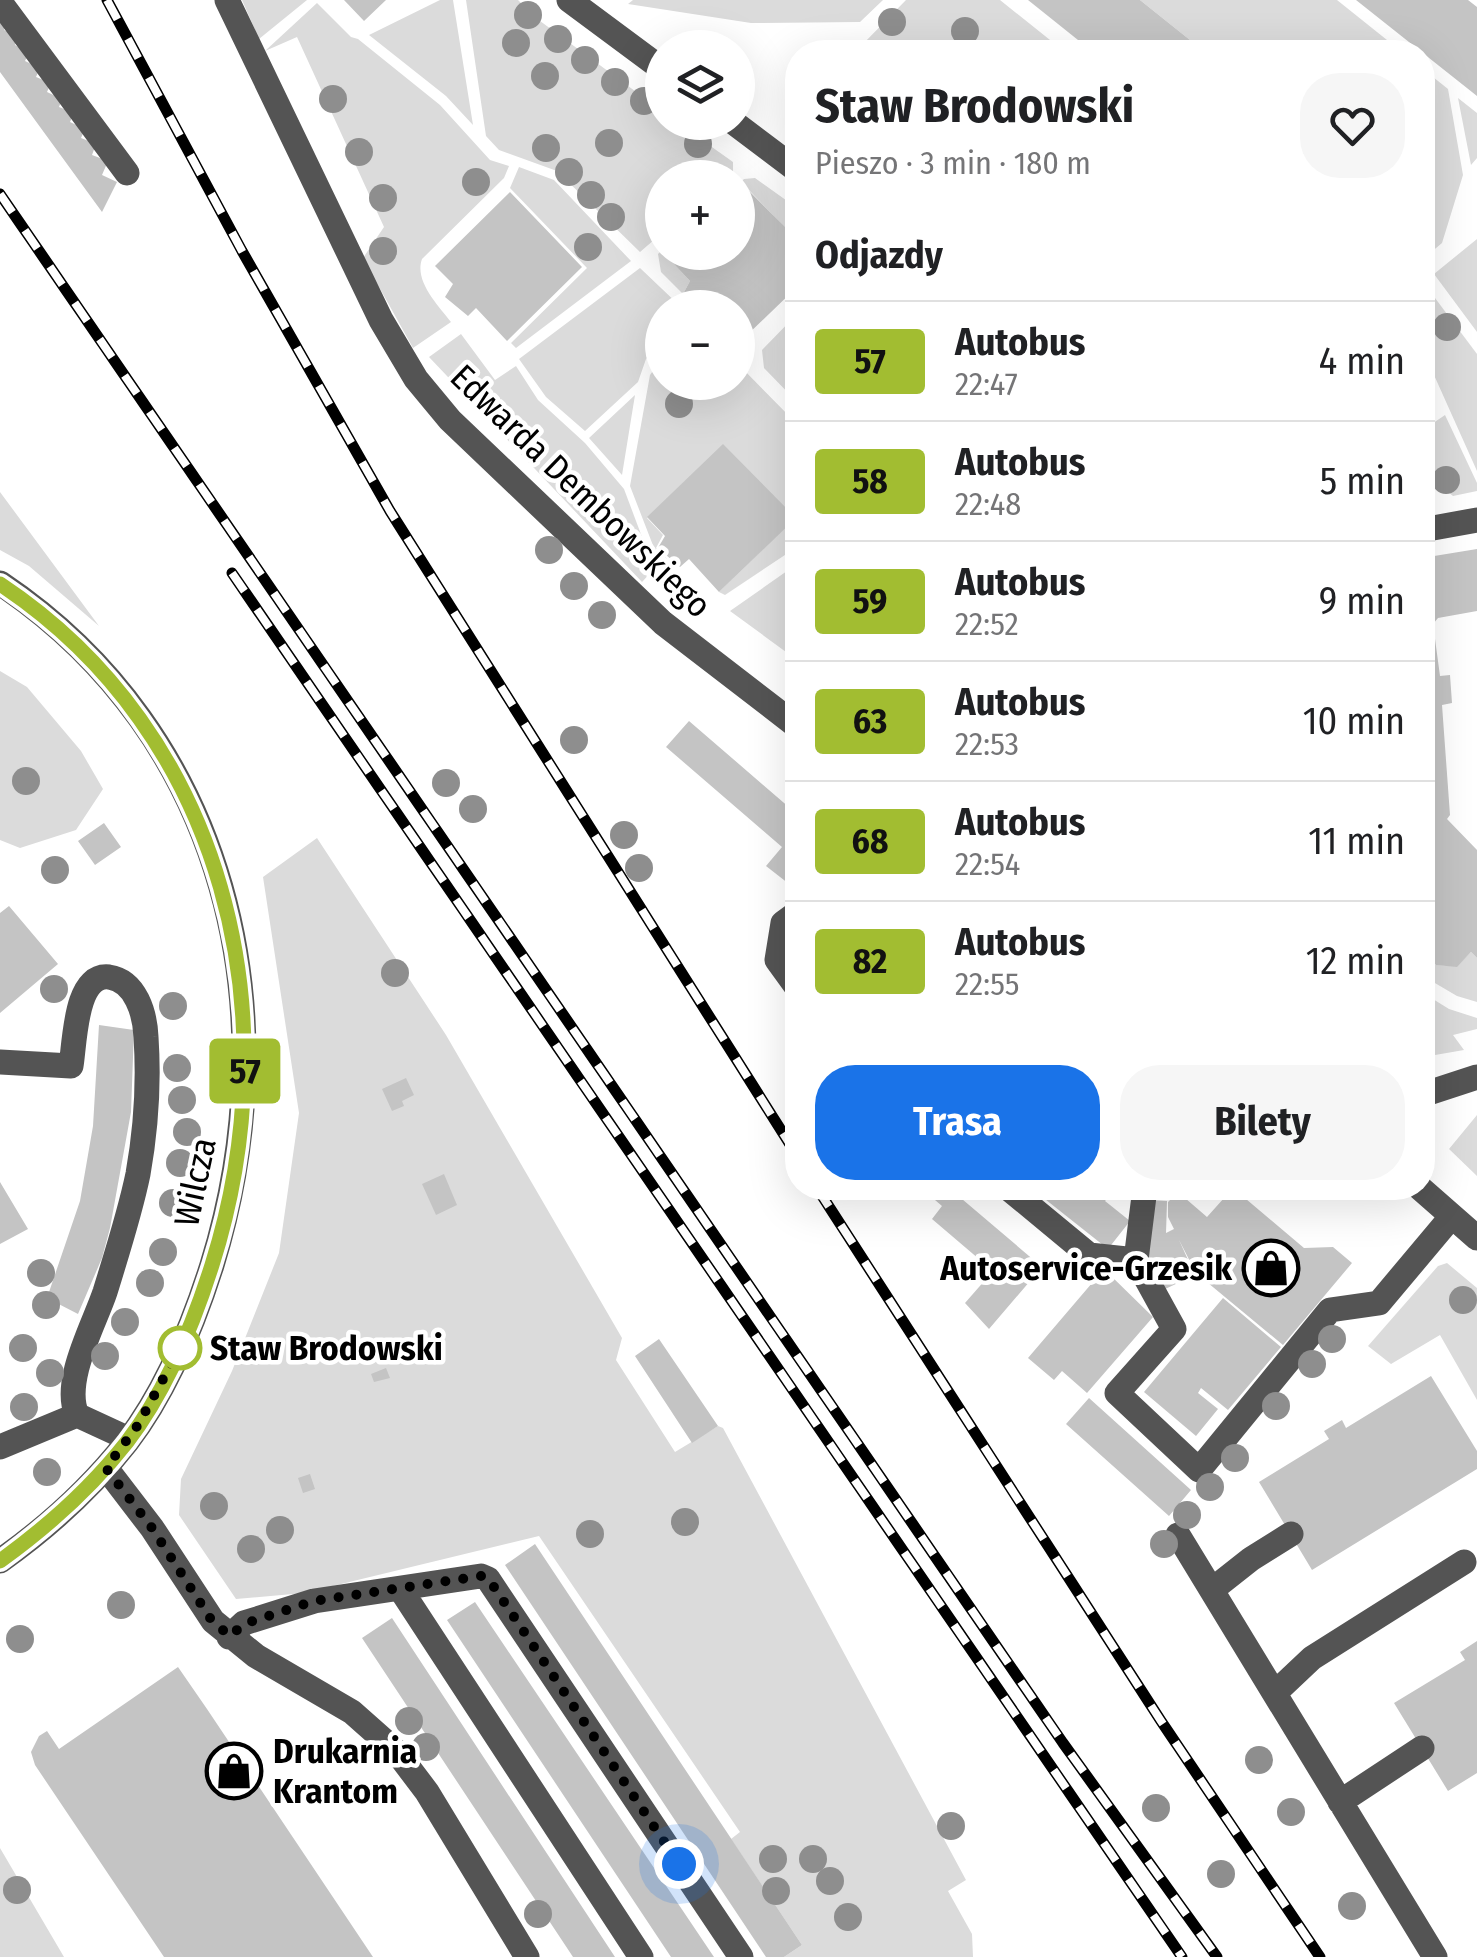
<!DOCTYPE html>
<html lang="pl">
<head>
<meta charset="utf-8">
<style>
  body { margin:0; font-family:"Fira Sans Condensed",sans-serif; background:#f6f6f6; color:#202124; height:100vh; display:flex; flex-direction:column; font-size:38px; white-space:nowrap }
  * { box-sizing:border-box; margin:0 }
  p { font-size:32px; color:#757577 }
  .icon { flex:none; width:55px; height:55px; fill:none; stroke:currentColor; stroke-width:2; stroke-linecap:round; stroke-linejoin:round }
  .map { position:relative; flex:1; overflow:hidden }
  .panel { position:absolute; left:785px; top:40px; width:650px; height:1160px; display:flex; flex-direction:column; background:#fff; border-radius:40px; box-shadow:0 10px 40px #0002 }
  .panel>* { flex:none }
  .badge { padding:0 20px; border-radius:8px; font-size:35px; line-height:65px }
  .fabs { position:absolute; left:645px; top:30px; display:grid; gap:20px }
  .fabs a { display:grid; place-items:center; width:110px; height:110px; border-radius:50%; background:#fff; box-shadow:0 10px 40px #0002; font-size:50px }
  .you { position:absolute; width:50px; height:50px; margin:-25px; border:8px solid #fff; border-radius:50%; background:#1a73e8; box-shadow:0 0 0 15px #1a73e833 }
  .map>.badge { position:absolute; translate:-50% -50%; box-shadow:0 0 0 5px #fff }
  h2 { padding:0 30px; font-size:38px; line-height:90px }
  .round { display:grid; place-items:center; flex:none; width:105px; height:105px; border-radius:40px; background:#f6f6f6 }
  .headline { display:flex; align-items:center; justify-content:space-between; height:170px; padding:0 30px }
  h1 { font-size:48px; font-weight:700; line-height:75px }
  .action { display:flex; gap:20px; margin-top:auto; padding:20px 30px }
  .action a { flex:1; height:115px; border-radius:40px; background:#1a73e8; color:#fff; font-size:40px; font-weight:700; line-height:115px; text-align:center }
  .action a+a { background:#f6f6f6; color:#202124 }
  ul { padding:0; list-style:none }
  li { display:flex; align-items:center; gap:30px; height:120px; padding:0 30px; border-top:2px solid #e0e0e0 }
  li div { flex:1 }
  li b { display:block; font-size:38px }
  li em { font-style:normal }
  li .badge { min-width:110px; font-weight:700; text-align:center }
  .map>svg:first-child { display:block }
  .green { fill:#dbdbdb }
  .building { fill:#c4c4c4 }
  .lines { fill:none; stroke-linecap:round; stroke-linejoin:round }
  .minor { stroke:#545454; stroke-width:25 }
  .rail-casing { stroke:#000; stroke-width:11 }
  .rail { stroke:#fff; stroke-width:8; stroke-dasharray:22; stroke-linecap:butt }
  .tree { fill:#8e8e8e }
  .line-casing { stroke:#fff; stroke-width:22 }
  .line { stroke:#a2bd31; stroke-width:15 }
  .walk { stroke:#000; stroke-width:10; stroke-dasharray:0 18 }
  .stop-dot { fill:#fff; stroke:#a2bd31; stroke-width:5 }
  .labels { text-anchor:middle; stroke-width:9; stroke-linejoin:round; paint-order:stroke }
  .street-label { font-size:35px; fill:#000; stroke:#fff }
  .poi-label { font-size:35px; font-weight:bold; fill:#000; stroke:#fff; text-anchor:end }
  .stop-label { font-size:35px; font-weight:bold; fill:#000; stroke:#fff; text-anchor:start }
</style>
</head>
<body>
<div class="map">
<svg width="1477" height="1957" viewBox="0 0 1477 1957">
  <rect width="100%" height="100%" fill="#fff"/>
  <!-- green -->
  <path class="green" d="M242 0H307L259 39Z
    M440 0H453L473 125 446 96 369 35Z
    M466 0H518L536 18 662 111V122L678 123 733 162V171L726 177 662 178V233L640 252 557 171 499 150 486 136Z
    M633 0H883L860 22 751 23 628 4Z
    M906 0H1000L1065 52H875L862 45Z
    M1140 0H1337L1402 52H1205Z
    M317 3 351 37 358 39 440 105 490 160 509 166 504 178 422 259C414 281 438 305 451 322L413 348 363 258 384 227 297 37 265 51Z
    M1423 69 1448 89 1463 175 1442 243 1423 259Z
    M1458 98 1477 113V158L1471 165Z
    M519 167 554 180 631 261 516 348 511 343 587 268 510 188Z
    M755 178 797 208V240L749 190 738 200V185L744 179Z
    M1477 239V332L1434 274Z
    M662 250 683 253 673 263 690 281 683 294 661 272 658 254Z
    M640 268 681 307 662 308V340L646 359 638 382 585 431 546 397 519 359Z
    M1423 282 1477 354V471L1434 375 1423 378Z
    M797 314V402L764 368 762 350Z
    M461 334 495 380 516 366 538 400 585 443 624 489 654 569 642 582 429 357Z
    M662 358V382H738V364L797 424V547L725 595 719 592 795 518 685 481 647 518 663 535 656 548 667 559 661 566 630 486 650 375Z
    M635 395 622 475 589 438Z
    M1445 415 1477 483V491L1453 496 1423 472V430Z
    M0 492 99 626 29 566 0 550Z
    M797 564V660L730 611Z
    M0 671 27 687 81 751 103 789 76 830 20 848 0 840Z
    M317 838 446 1035 622 1338 616 1360 675 1452 718 1426 723 1428 966 1880 948 1891 972 1934 973 1957H784L802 1945 731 1839 740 1832 539 1536 304 1593 236 1599 179 1515 181 1479 232 1371 279 1253 299 1113 263 877Z
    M1471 952 1477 958V1002L1457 996 1423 976V964L1428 958 1436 965 1457 966Z
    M1428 996 1449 1009 1477 1018V1029L1453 1035 1464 1050 1435 1055Z
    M1477 1115V1176L1449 1149Z
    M1447 1263 1477 1288V1400L1440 1335 1391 1364 1368 1346 1438 1266Z
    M0 1848 64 1957H0Z"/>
  <!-- building -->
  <path class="building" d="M344 0H386L364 21Z
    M1028 0H1140L1205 52H1093Z
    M1356 0H1468L1477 7V96Z
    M0 18 7 21 4 30 18 37 15 45 29 53 25 61 40 68 36 77 51 83 47 92 62 99 59 107 74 113 70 122 85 129 81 138 96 144 92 155 108 161 102 175 117 182 102 212 0 72Z
    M748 190 798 240V286L745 337 738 329V308H717L713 304 699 308 683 294 690 281 673 263 683 252H738V200Z
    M510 192 582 267 507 341 476 308 468 316 445 297 453 284 435 266Z
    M723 444 796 518 719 592 689 559 680 567 658 548 665 536 647 517Z
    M1477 549V611L1438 618 1433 624 1440 676 1450 675 1452 703 1442 705 1450 815 1447 819 1477 850V958L1471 952 1457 967 1436 965 1422 952V558Z
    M689 721 798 815V891L766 866 782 847 666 747Z
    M104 823 121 847 95 865 78 841Z
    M9 906 58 964 0 1013V913Z
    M99 1025 134 1030 131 1112 110 1228 102 1258 78 1314 47 1298 80 1201 93 1126Z
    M406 1078 414 1095 402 1101 404 1106 392 1111 382 1089Z
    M444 1174 457 1205 436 1215 422 1184Z
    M0 1182 28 1229 0 1244Z
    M921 1188H949L1042 1267 989 1329 965 1303 993 1271 932 1219 942 1206Z
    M1031 1188H1116L1105 1201 1130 1221 1108 1249Z
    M1233 1188 1304 1248 1333 1247 1352 1263 1283 1345 1196 1273 1179 1240 1195 1275 1163 1290 1141 1244 1149 1200 1167 1201 1166 1233 1174 1229 1168 1217V1202L1178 1192 1207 1217Z
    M1104 1269 1153 1317 1087 1393 1062 1371 1054 1380 1028 1358Z
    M1223 1298 1281 1347 1228 1410 1201 1388 1198 1393 1218 1409 1196 1436 1144 1392Z
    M659 1339 718 1426 692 1443 635 1356Z
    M386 1368 390 1378 374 1382 371 1374Z
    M1431 1376 1477 1451V1469L1312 1570 1259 1482 1329 1439 1324 1431 1342 1420 1346 1428Z
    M1089 1398 1191 1490 1169 1516 1066 1424Z
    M310 1474 315 1489 303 1493 298 1478Z
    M535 1544 802 1945 784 1957H766L505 1565Z
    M475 1602 714 1957H671L447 1620Z
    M392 1618 615 1957H573L362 1638Z
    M1477 1641V1773L1448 1791 1394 1703 1465 1660 1460 1652Z
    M178 1667 207 1709 373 1957H164L35 1765 31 1752 39 1736 47 1731 59 1749Z"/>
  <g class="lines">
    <!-- minor -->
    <path class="minor" d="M227 0 381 320 416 379 450 420 663 623 798 727
      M569 0 662 69
      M0 2 127 173
      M733 122 798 171
      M1422 530 1477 520
      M0 583C228 736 290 1012 212 1265 193 1325 166 1391 127 1442 91 1488 48 1527 0 1561
      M798 912 783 923 777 960 798 989
      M0 1062 71 1066C75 1042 75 973 109 977 136 981 145 1014 146 1037 149 1082 146 1129 138 1174 130 1213 117 1253 105 1292 94 1325 62 1381 77 1415L129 1439
      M1422 1095 1477 1077
      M1008 1188 1089 1255 1136 1260
      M1145 1188 1136 1260 1174 1329 1117 1393 1199 1470 1330 1310 1379 1303 1452 1216
      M1420 1188 1477 1238
      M0 1447 77 1415
      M106 1468 152 1528 213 1621 256 1656 352 1712 396 1751 427 1792 527 1957
      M1178 1535 1435 1957
      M1213 1589 1251 1559 1291 1534
      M401 1590 641 1957
      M229 1637 244 1623 314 1601 481 1576 488 1579 741 1957
      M1276 1692 1312 1658 1464 1562
      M1340 1802 1422 1748"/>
    <!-- rail casing -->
    <g class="rail-casing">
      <path id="rail" d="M107 0 242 251 390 511 798 1157
        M0 194 1063 1743 1217 1957
        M232 573 1182 1957
        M817 1188 1161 1721 1320 1957"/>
    </g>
    <!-- rail -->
    <use href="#rail" class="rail"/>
  </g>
  <!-- trees -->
  <g class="tree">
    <circle cx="528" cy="15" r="14"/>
    <circle cx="892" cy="22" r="14"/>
    <circle cx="965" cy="31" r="14"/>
    <circle cx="558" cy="39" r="14"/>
    <circle cx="516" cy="43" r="14"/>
    <circle cx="585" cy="60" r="14"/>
    <circle cx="545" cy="76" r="14"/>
    <circle cx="615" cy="82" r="14"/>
    <circle cx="333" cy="99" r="14"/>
    <circle cx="644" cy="101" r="14"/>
    <circle cx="609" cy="143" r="14"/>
    <circle cx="698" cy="144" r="14"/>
    <circle cx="546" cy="148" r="14"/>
    <circle cx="359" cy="152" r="14"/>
    <circle cx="569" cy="172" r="14"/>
    <circle cx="476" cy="182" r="14"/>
    <circle cx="591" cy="195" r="14"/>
    <circle cx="383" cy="198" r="14"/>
    <circle cx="611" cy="217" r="14"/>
    <circle cx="588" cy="247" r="14"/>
    <circle cx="383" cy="251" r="14"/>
    <circle cx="1447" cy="327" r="14"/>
    <circle cx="679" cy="404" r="14"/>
    <circle cx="1446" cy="480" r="14"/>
    <circle cx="549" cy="550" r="14"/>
    <circle cx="574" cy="586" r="14"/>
    <circle cx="602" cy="615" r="14"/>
    <circle cx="574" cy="740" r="14"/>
    <circle cx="26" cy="781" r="14"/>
    <circle cx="446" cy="783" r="14"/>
    <circle cx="473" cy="809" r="14"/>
    <circle cx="624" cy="835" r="14"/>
    <circle cx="639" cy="868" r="14"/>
    <circle cx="55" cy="870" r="14"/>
    <circle cx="395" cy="973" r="14"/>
    <circle cx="54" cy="989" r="14"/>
    <circle cx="173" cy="1006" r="14"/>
    <circle cx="177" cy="1068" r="14"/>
    <circle cx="182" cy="1100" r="14"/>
    <circle cx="187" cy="1132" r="14"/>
    <circle cx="180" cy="1163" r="14"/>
    <circle cx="173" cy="1203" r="14"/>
    <circle cx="163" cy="1252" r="14"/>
    <circle cx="41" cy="1273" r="14"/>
    <circle cx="150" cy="1283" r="14"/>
    <circle cx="1463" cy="1300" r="14"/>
    <circle cx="46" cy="1305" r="14"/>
    <circle cx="125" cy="1322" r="14"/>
    <circle cx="1332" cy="1339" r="14"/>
    <circle cx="23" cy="1348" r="14"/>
    <circle cx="105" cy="1356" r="14"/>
    <circle cx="1312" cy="1364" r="14"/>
    <circle cx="50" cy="1373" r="14"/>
    <circle cx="1276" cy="1406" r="14"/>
    <circle cx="24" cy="1407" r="14"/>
    <circle cx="1235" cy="1458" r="14"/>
    <circle cx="47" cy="1472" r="14"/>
    <circle cx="1210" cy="1487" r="14"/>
    <circle cx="214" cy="1506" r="14"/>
    <circle cx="1187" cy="1515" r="14"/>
    <circle cx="685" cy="1522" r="14"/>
    <circle cx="280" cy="1530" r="14"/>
    <circle cx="590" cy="1534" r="14"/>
    <circle cx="1164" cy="1544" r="14"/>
    <circle cx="251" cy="1549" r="14"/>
    <circle cx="121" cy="1605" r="14"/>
    <circle cx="20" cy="1639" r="14"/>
    <circle cx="409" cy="1721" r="14"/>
    <circle cx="426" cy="1747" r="14"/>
    <circle cx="1259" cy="1760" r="14"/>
    <circle cx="1156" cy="1808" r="14"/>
    <circle cx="1291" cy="1812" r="14"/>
    <circle cx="951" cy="1826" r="14"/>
    <circle cx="773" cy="1859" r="14"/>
    <circle cx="813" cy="1859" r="14"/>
    <circle cx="1221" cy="1874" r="14"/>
    <circle cx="830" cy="1881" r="14"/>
    <circle cx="17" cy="1890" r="14"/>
    <circle cx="776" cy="1891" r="14"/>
    <circle cx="1352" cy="1906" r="14"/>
    <circle cx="538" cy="1914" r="14"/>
    <circle cx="848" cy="1917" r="14"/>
  </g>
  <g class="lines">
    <!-- line casing -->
    <g class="line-casing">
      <path id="line" d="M0 584C226 734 291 1015 212 1265 193 1325 166 1391 127 1442 91 1488 47 1527 0 1561"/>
    </g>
    <!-- line -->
    <use href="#line" class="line"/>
    <!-- walk -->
    <path class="walk" d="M180 1348 138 1425 106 1468 152 1528 212 1621 230 1636 244 1624 314 1601 481 1576 488 1578 679 1864"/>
  </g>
  <!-- icons -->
  <defs>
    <g id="shop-ring" transform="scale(2.875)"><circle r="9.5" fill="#fff" stroke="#000" stroke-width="1.5"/><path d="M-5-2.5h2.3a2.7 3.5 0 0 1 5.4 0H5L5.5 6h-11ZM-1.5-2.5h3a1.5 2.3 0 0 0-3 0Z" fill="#000"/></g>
  </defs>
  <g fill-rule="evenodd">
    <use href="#shop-ring" x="1271" y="1268"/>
    <use href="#shop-ring" x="234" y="1771"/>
  </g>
  <!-- markers -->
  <circle class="stop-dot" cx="180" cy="1348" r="20"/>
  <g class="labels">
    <!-- street labels -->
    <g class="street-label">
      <text transform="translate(581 491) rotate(44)" y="12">Edwarda Dembowskiego</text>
      <text transform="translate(195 1182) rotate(-78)" y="12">Wilcza</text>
    </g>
    <!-- poi labels -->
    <g class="poi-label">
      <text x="1232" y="1280">Autoservice-Grzesik</text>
      <text x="273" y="1763" text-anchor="start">Drukarnia<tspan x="273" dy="40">Krantom</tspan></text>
    </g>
    <!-- stop labels -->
    <g class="stop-label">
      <text x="210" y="1360">Staw Brodowski</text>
    </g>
  </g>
</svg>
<div class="fabs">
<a><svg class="icon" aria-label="layers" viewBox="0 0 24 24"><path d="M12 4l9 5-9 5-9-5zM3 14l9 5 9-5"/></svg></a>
<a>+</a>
<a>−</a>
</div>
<div class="you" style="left:679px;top:1864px"></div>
<b class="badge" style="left:245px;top:1071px;background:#a2bd31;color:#111">57</b>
<section class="panel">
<div class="headline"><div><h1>Staw Brodowski</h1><p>Pieszo · 3 min · 180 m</p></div><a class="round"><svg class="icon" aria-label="heart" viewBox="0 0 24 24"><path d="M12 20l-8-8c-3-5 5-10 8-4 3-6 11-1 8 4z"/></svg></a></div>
<h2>Odjazdy</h2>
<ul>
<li><span class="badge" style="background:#a2bd31;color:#111">57</span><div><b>Autobus</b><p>22:47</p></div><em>4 min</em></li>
<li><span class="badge" style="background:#a2bd31;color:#111">58</span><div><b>Autobus</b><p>22:48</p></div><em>5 min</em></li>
<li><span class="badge" style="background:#a2bd31;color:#111">59</span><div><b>Autobus</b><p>22:52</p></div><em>9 min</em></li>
<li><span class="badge" style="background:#a2bd31;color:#111">63</span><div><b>Autobus</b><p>22:53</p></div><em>10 min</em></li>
<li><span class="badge" style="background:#a2bd31;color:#111">68</span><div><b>Autobus</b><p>22:54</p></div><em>11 min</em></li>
<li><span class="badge" style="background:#a2bd31;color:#111">82</span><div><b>Autobus</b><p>22:55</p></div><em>12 min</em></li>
</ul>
<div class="action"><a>Trasa</a><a>Bilety</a></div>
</section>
</div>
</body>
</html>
